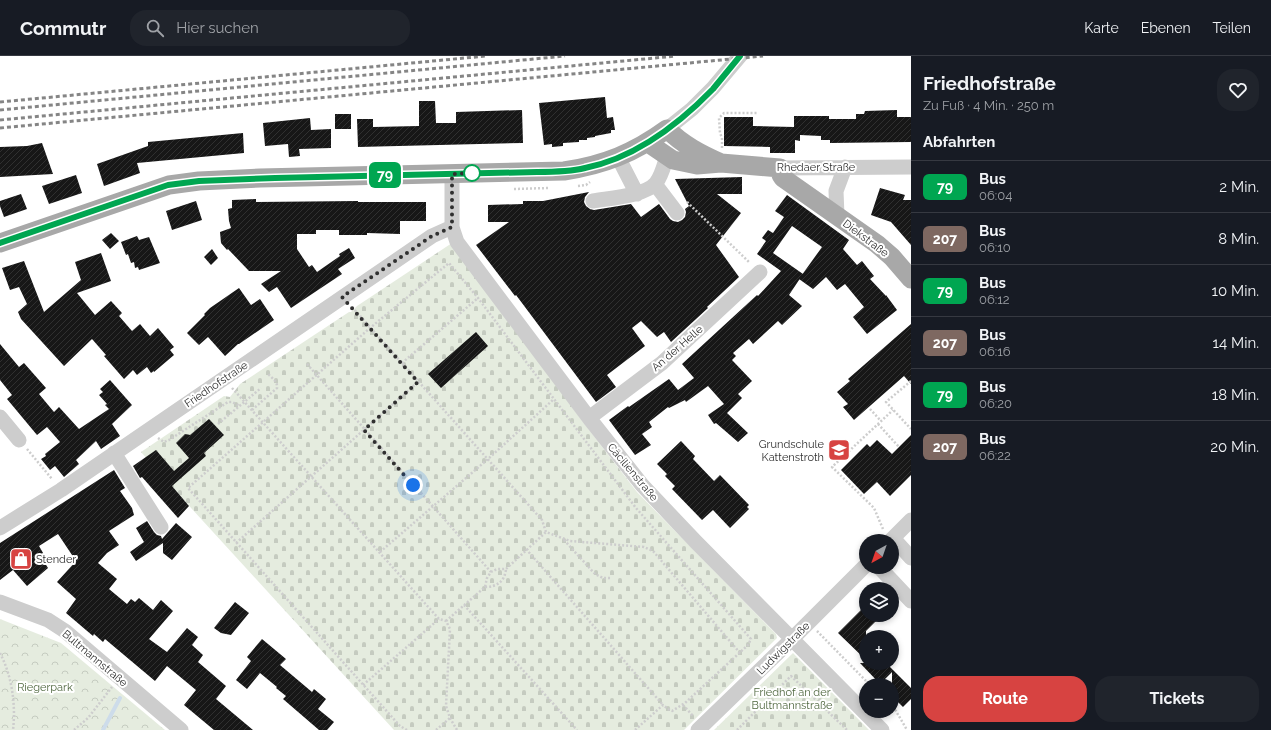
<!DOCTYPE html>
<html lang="de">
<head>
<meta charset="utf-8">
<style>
  body { margin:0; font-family:Raleway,sans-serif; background:#20242c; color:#f1f3f6; height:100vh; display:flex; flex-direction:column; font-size:15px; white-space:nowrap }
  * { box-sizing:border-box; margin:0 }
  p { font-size:13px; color:#9ea1a6 }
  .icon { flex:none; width:22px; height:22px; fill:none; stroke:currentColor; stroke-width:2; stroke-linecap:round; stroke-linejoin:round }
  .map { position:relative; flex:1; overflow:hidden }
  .panel { display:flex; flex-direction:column; background:#171b24; width:360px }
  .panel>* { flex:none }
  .badge { padding:0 8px; border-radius:6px; font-size:14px; line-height:26px }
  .needle { width:26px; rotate:220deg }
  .fabs { position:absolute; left:859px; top:478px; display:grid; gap:8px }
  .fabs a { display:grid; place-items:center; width:40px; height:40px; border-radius:50%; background:#171b24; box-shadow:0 2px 6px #0003; font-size:20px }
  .you { position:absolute; width:20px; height:20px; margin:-10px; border:3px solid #fff; border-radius:50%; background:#1a73e8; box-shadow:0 0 0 6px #1a73e833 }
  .map>.badge { position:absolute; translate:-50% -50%; box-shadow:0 0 0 2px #fff }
  h2 { padding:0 12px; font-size:15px; line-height:36px }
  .round { display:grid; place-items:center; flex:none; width:42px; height:42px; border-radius:16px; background:#20242c }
  .head { display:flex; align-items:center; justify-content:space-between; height:68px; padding:0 12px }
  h1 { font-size:19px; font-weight:700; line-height:30px }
  .button { display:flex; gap:8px; margin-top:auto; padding:8px 12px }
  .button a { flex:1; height:46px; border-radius:16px; background:#d74341; color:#fff; font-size:16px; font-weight:700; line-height:46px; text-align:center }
  .button a+a { background:#20242c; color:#f1f3f6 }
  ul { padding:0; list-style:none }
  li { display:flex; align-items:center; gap:12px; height:52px; padding:0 12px; border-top:1px solid #363941 }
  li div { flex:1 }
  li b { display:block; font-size:15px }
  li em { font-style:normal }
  li .badge { min-width:44px; font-weight:700; text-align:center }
  header { display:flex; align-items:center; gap:24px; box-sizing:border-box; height:56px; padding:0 20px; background:#171b24; border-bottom:1px solid #363941 }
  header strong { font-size:19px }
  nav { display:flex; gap:22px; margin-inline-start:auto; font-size:14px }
  .search { width:280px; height:36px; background:#20242c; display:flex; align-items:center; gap:10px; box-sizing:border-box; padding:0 14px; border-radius:16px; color:#9ea1a6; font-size:15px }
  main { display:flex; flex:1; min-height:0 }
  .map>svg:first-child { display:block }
  .cemetery { fill:url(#cemetery-stones) }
  .park { fill:url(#park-crowns) }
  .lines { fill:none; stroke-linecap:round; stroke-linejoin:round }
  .stream { stroke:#cddcea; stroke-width:4 }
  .building { fill:url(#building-hatch) }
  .path { stroke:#cdcdcd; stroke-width:2.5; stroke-dasharray:2 2; stroke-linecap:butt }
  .minor { stroke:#cdcdcd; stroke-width:15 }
  .major { stroke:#a8a8a8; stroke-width:19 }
  .rail { stroke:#858585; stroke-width:3; stroke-dasharray:4 3; stroke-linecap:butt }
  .line-casing { stroke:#fff; stroke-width:9 }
  .line { stroke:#00a651; stroke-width:6 }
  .walk { stroke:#303030; stroke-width:4; stroke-dasharray:0 7.2 }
  .stop-dot { fill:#fff; stroke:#00a651; stroke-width:2 }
  .labels { text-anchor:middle; stroke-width:4; stroke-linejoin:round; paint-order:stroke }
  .street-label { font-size:11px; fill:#303030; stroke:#fff }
  .poi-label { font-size:11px; fill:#303030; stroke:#fff; text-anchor:end }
  .park-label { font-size:11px; fill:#506840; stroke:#fff }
</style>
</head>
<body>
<header>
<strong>Commutr</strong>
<div class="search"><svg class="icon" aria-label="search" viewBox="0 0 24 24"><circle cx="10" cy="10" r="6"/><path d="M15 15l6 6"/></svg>Hier suchen</div>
<nav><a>Karte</a><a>Ebenen</a><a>Teilen</a></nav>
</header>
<main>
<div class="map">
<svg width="911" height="674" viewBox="0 0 911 674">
  <defs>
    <pattern id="cemetery-stones" width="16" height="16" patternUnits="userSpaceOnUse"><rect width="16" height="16" fill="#e5ecdf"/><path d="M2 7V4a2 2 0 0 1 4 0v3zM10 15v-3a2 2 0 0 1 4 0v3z" fill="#c5cbc0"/></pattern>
    <pattern id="park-crowns" width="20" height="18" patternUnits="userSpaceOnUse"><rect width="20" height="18" fill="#e5ecdf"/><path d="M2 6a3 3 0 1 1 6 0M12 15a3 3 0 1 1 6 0" fill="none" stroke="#c5cbc0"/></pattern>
    <pattern id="building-hatch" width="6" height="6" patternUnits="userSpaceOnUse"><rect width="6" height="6" fill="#171717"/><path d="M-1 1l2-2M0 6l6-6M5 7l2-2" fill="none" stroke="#303030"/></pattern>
  </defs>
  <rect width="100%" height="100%" fill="#fff"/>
  <!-- cemetery -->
  <path class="cemetery" d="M452 187 583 366 637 436 776 578 777 582 684 674H394L181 441 141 396 224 340 230 341 240 328 349 256H351L357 250Z
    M793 597 869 674H714Z"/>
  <!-- park -->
  <path class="park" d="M0 563 61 587 165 674H0Z"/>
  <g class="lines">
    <!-- stream -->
    <path class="stream" d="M103 674 120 642"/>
  </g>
  <!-- building -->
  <path class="building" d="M605 41 607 62 613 61 615 74H611V77L595 80V81L587 82V84H579V86L563 87V90L552 91V88L544 89 539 47Z
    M419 45H435L436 67H456V56L522 54 523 87 358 91 357 63H373V71L419 70Z
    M897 54V61H911V86L830 87V84H821V80L800 79V85L795 84V97H770V91L724 90V61H753V70L794 71V60H829V63H856V58H864L865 55Z
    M335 58H351V73H335Z
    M310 62 311 74 331 73V92L299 93 300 100 289 101 288 88 265 90 263 67Z
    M243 77 244 97 137 107 140 117 104 130 97 108 148 90V86Z
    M42 87 53 118 0 121V91L27 90Z
    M76 119 82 137 49 148 42 130Z
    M742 121V138H717L741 157 716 189 739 221 707 251 708 252 671 286 664 276 657 281 641 265 632 272 645 290 607 319 616 331 596 346 516 239 515 240 476 189 509 166H488V149L523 148V145H543L589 136 585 141 584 146 586 150 590 153 594 154 631 148 641 161 659 148 670 163 673 165 678 166 682 164 685 161 686 156 685 153 689 150 675 123Z
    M880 132 905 139 903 144H911V189L891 166 871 159Z
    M21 138 27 153 4 161 0 150V145Z
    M787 139 849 184 843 193 857 209 862 205 874 220 870 223 886 240V239L897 254 867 278 853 261 864 251 845 228 837 234 826 221 813 233 799 223 822 191 792 170 773 197 803 218 789 239 802 250 782 269 778 265 753 288 749 283 733 297 736 300 732 304 752 325 738 338 742 342 727 357 748 377 738 386 716 367 714 368 708 359 724 348 708 330 686 346 685 344 669 352 668 351 649 366 652 371 642 378 651 389 635 399 609 364 628 350 629 351 669 323 678 334 694 322 682 308 757 239 758 240 781 215 757 198 766 185 762 182 768 174 773 177 784 161 775 155Z
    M256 143V146L358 145V146H426V165H400V178L367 177V179H339V174H316V178H297V193L309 211 312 209 317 216 340 200 339 198 349 192 355 202 338 213 342 218 291 252 277 231 269 236 261 228 281 215H249L228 193 227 194 221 187 220 176 231 172 229 165 228 153 232 152V144Z
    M196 145 202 164 172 174 166 155Z
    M111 177 119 185 110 193 102 184Z
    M137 180 139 184 149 181 160 207 139 214 138 211 135 212 134 206 131 207 128 198 126 199 121 186Z
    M212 193 218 202 211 209 204 201Z
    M101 197 111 225 77 237 95 259 111 245 122 257 119 260 132 275 140 268 150 280 158 272 174 291 170 294 174 299 154 316V315L151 317 147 311 137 319 133 314 124 323 104 300 106 299 92 283 64 310 21 263 18 256 27 248 19 231 10 234 2 212 24 205 44 256 81 224 75 206Z
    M239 232 251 249 260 243 274 264 239 288H238L225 300 208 281 199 289 187 277 205 259 204 258 210 252Z
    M911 268V328L904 320 854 364 843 351 848 348 837 336 850 325 848 323Z
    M476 276 488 290 441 332 428 318Z
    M0 288 19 311 24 307 46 332 39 338 54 356 59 351 79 373 109 353 105 349 107 348 99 339 103 336 100 333 110 324 132 349 112 368 120 380 101 393 96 385 76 404 79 408 64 421 55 410 50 414 41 403 46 400 45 398 60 386 47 371 37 379 7 343 12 339 0 324Z
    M209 363 224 379 204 397 206 400 172 430 189 450 178 462 142 421 140 422 133 410 156 394 174 415 189 402 176 387 185 378 190 379Z
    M911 379V419L890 440 877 426 864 438 841 414 867 388 870 391 877 384 892 398Z
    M681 385 695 400 693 403 714 425 720 419 749 449 747 451 749 453 730 472 713 454 702 464 672 433 675 430 665 420 667 418 657 408Z
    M114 414 125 432 120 435 132 452 134 459 109 475 119 489 107 497 98 507 117 523 109 533 127 548 131 543 135 546 139 542 153 554 161 544 173 555 149 583 167 596 187 572 198 581 192 589 203 599 198 606 226 630 216 643 253 674H214L184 649 196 634 167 610 155 625 105 583 103 586 94 578 93 580 66 557 76 543 57 526 76 505 58 478 39 490 46 502 43 504 48 512 27 530 13 514 0 524V487Z
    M147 465 154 476 157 479 161 480 162 483 176 467 192 481 172 504 163 497V487L136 505 130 496 144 486 136 472Z
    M235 546 249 557 231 579 221 577 214 572Z
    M866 549V559H882L866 575V604L838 577Z
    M262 583 286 603 280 609 312 636 314 633 326 643 318 653 334 666 327 674H319L283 643 286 640 276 632 277 631 260 617 247 633 236 624 251 605 247 601Z
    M860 607H886L911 632V643L903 651 892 640V616L880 628Z"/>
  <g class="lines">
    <!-- path -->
    <path class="path" d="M722 92V82L720 77 719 62 724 57H758
      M578 130 586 129 590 126
      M514 133 549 132
      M687 146 750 207
      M352 251 542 464 546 476 570 485 644 491 653 495 740 597
      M402 307 478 242
      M307 308 491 516
      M911 325 886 346 911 373
      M232 332 439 563 446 565 450 573 446 650 450 662 457 674
      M870 353 881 365
      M252 354 277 332C278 326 272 322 268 318
      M218 368 261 332
      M878 368 899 391
      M158 382 164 386 169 384 228 346H232L240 350
      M27 393 52 423
      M883 473 874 452 832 411 893 354
      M564 484 595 518 603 522H612
      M236 487 418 326
      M526 493 663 649
      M380 496 488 403 554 343
      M485 531C497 531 505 525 506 513
      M464 549 577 674
      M446 565 485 531 487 522 491 516 497 513H506L546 476
      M817 575 870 629
      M0 597C12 620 16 649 13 674
      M363 629 439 563
      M683 649 693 660
      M892 651 896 655 907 674
      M74 674 88 662 112 631
      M407 674 400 670 188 432 370 272 449 207 478 242 636 452 751 583 748 589 685 647 672 655 668 653 663 649 635 674
      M436 674 450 662
      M737 674 791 620 847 674"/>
    <!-- minor -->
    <path class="minor" d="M667 73 692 53 713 32 740 0
      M618 101 637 138
      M780 112 911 111
      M452 118V171L457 186 589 362 642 429 696 486 882 674
      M655 128 677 157
      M593 145C610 142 645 140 656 127 662 119 664 109 667 100
      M837 160 836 135 845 111
      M0 361 19 384
      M589 362 662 307 760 216
      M114 397 161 471
      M0 472 61 434 432 180 452 171
      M893 482 911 502
      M890 485 911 464
      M879 511 911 545
      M0 546 48 564 65 575 181 674
      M698 674 792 583 866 509"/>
    <!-- major -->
    <path class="major" d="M648 87 673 104 697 109 721 107 780 112 781 119 783 122 877 188 892 201 911 223
      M0 187 169 129 199 125 260 122 564 115C604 109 634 97 667 73 683 89 701 98 721 107"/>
    <!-- rail -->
    <path class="rail" d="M0 46 486 0
      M0 54 565 0
      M0 64 676 0
      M0 72 763 0"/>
  </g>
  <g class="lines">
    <!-- line casing -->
    <g class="line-casing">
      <path id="line" d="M0 187 168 129 199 125 275 122 537 116C553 116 569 116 585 112 635 102 678 69 713 33 722 22 731 11 740 0"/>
    </g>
    <!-- line -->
    <use href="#line" class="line"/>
    <!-- walk -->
    <path class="walk" d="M413 429 364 374 418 326 342 241 432 180 452 171V118L478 117H472"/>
  </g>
  <!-- icons -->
  <defs>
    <g id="school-square" transform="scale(1.15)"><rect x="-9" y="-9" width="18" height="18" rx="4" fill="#d74341" stroke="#fff"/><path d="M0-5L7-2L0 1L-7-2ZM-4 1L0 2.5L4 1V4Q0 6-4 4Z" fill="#fff"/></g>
    <g id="shop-square" transform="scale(1.15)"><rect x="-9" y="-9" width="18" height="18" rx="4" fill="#d74341" stroke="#fff"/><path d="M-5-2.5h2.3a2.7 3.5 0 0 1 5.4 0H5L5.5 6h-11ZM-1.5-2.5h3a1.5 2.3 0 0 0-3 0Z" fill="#fff"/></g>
  </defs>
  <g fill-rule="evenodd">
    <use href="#school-square" x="839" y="394"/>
    <use href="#shop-square" x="21" y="503"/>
  </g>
  <!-- markers -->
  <circle class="stop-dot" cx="472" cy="117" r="8"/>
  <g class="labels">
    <!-- street labels -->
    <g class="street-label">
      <text x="816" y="115">Rhedaer Straße</text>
      <text transform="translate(866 182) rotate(37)" y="4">Diekstraße</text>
      <text transform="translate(677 292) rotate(-41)" y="4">An der Helle</text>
      <text transform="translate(216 328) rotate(-34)" y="4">Friedhofstraße</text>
      <text transform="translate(633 416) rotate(50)" y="4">Cäcilienstraße</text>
      <text transform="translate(783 592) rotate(-45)" y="4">Ludwigstraße</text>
      <text transform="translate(95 602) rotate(40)" y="4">Bultmannstraße</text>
    </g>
    <!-- poi labels -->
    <g class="poi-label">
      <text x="824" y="392">Grundschule<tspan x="824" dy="13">Kattenstroth</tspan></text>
      <text x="36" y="507" text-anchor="start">Stender</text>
    </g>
    <!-- park labels -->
    <g class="park-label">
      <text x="45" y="635">Riegerpark</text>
      <text x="792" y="640">Friedhof an der<tspan x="792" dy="13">Bultmannstraße</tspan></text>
    </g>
  </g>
</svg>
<div class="fabs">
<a><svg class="needle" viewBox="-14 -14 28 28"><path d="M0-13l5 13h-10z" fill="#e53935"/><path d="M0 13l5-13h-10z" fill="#9ea1a6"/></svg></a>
<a><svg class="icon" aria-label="layers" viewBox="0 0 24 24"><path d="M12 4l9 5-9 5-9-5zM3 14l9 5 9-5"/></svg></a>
<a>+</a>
<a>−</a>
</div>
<div class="you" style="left:413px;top:429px"></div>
<b class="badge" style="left:385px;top:119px;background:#00a651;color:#fff">79</b>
</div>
<section class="panel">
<div class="head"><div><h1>Friedhofstraße</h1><p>Zu Fuß · 4 Min. · 250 m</p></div><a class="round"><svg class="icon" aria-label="heart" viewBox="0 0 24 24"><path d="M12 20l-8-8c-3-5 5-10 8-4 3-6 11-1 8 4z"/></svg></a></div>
<h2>Abfahrten</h2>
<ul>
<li><span class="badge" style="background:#00a651;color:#fff">79</span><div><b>Bus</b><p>06:04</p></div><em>2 Min.</em></li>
<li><span class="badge" style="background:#7e6861;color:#fff">207</span><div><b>Bus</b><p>06:10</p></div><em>8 Min.</em></li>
<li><span class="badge" style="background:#00a651;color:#fff">79</span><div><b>Bus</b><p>06:12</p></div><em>10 Min.</em></li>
<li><span class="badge" style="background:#7e6861;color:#fff">207</span><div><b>Bus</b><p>06:16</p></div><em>14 Min.</em></li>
<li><span class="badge" style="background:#00a651;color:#fff">79</span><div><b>Bus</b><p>06:20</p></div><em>18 Min.</em></li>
<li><span class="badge" style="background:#7e6861;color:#fff">207</span><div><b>Bus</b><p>06:22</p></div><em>20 Min.</em></li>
</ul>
<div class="button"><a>Route</a><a>Tickets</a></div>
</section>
</main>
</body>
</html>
